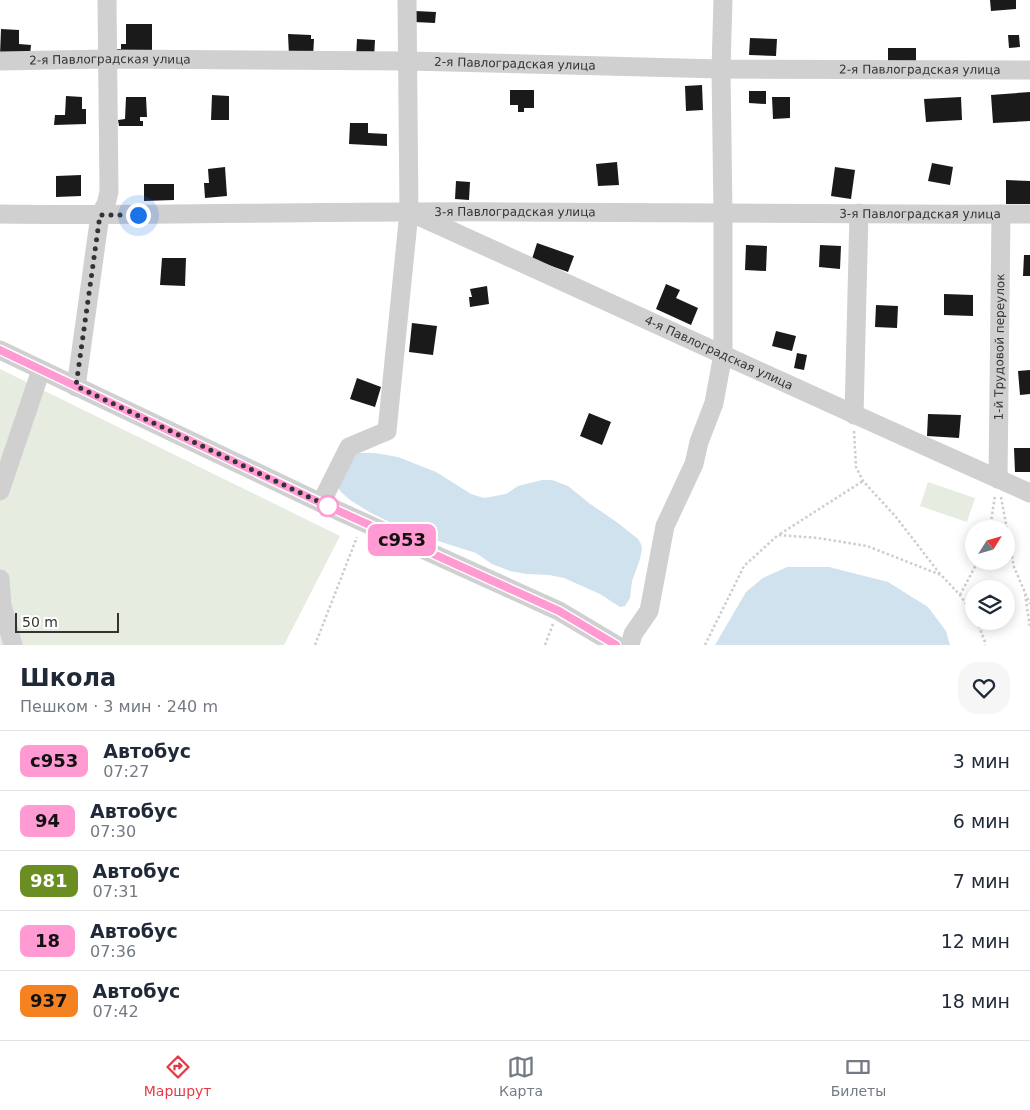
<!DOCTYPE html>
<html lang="ru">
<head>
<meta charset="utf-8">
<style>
  body { margin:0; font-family:"DejaVu Sans",sans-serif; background:#f6f6f7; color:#1f2937; height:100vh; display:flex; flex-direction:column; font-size:19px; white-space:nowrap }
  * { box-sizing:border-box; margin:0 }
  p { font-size:16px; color:#747a83 }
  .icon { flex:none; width:28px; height:28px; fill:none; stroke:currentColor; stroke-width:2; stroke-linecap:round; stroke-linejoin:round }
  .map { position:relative; height:645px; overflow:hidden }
  .drawer { display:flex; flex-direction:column; background:#fff; flex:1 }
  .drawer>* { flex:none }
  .badge { padding:0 10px; border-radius:8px; font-size:18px; line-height:32px }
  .needle { width:32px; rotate:53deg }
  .controls { position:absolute; left:965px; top:520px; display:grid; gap:10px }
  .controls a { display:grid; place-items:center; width:50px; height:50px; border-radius:50%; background:#fff; box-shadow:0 2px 12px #0003; font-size:25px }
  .scale { position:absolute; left:15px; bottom:12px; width:104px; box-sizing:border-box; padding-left:5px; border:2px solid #333; border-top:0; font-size:14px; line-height:18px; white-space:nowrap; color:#333; -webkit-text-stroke:4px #fff; paint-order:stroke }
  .you { position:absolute; width:25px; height:25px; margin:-12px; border:4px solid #fff; border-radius:50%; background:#1a73e8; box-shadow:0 0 0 8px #1a73e833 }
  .map>.badge { position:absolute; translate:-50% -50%; box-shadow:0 0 0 2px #fff }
  .round { display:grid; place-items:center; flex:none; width:52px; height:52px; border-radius:20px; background:#f6f6f7 }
  .head { display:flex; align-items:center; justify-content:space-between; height:85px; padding:0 20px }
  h1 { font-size:24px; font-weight:700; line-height:38px }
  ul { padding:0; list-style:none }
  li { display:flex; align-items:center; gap:15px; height:60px; padding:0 20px; border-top:1px solid #e0e1e3 }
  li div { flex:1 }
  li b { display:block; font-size:19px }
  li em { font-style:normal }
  li .badge { min-width:55px; font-weight:700; text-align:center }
  .dock { display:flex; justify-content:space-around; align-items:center; height:70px; border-top:1px solid #e0e1e3; background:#fff; font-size:14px; color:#747a83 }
  .dock a { display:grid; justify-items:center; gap:2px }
  .dock .current { color:#e63946 }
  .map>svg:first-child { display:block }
  .green { fill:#e6ecdf }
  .water { fill:#cfe2ee }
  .building { fill:#1a1a1a }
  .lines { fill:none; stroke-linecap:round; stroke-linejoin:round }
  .path { stroke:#cdcdcd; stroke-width:2.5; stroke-dasharray:2.5 2.5; stroke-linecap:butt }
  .minor { stroke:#d0d0d0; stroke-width:19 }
  .line-casing { stroke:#fff; stroke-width:11 }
  .line { stroke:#ff9ad2; stroke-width:8 }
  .walk { stroke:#333; stroke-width:5; stroke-dasharray:0 9 }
  .stop-dot { fill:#fff; stroke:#ff9ad2; stroke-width:2.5 }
  .labels { text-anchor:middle; stroke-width:5; stroke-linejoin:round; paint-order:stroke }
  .street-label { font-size:12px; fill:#333; stroke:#fff }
</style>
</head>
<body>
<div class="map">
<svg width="1030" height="645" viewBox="0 0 1030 645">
  <rect width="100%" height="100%" fill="#fff"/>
  <!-- green -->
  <path class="green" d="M0 369 340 536 284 645H0Z
    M928 482 975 498 967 522 920 506Z"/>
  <!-- water -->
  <path class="water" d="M356 453H375L398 457 436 472 471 494 484 498 506 494 518 486 542 480H552L568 486 589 503 618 523 638 539 641 544 642 549 640 559 632 581 630 598 625 606 620 607 600 594 564 578 549 575 526 574 510 571 492 564 476 553 410 532 371 513 350 500 341 492 337 486Z
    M787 567H829L888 582 928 607 946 631 950 645H715L746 592 763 578Z"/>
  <!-- building -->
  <path class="building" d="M990 0H1016V9L991 11Z
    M415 11 436 12 435 23 414 22Z
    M126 24H152V50H149L148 58 117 57V49H121V44H126Z
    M1 29 19 30V44L31 45 30 55H0Z
    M288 34 311 35V39H314L313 57 289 56Z
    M1008 35H1019L1020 47 1009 48Z
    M750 38 777 39 776 56 749 55Z
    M357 39 375 40 374 58 356 57Z
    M888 48H916V61H888Z
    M702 85 703 110 686 111 685 86Z
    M510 90H534V108H524V112H518V105H510Z
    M749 91H766V104L749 103Z
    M1030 92V121L993 123 991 95Z
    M212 95 229 96V120H211Z
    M66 96 82 97V109H86V124L54 125 55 115H65Z
    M126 97H146L147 117H140V121H143V126H119L118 120 125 119Z
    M772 97H790V118L773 119Z
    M961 97 962 120 926 122 924 99Z
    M350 123H368V133L387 134V146L349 144Z
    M617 162 619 185 598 186 596 164Z
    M932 163 953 167 950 185 928 181Z
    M225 167 227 196 205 198 204 183H209L208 169Z
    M835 167 855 170 851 199 831 196Z
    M81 175V196L56 197V176Z
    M1006 180 1030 181V204H1006Z
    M456 181 470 182 469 200 455 199Z
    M144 184H174V200L144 201Z
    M537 243 574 256 568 272 532 259Z
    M746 245 767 246 766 271 745 270Z
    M820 245 841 246 840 269 819 267Z
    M1024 255H1030V276H1023Z
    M162 258H186L185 286 160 285Z
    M666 284 680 290 676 298 698 308 691 325 656 309Z
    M487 286 489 304 470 307 469 297H472L470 289Z
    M944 294 973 295V316L944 315Z
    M876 305 898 306 897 328 875 327Z
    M412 323 437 326 433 355 409 352Z
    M776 331 796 336 792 351 772 346Z
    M797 353 807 355 804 370 794 368Z
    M1030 370V394L1020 395 1018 371Z
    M357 378 381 387 375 407 350 399Z
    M589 413 611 422 602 445 580 436Z
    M928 414 961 415 959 438 927 436Z
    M1014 448H1030V472H1015Z"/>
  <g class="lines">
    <!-- path -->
    <path class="path" d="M854 431 856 467 863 481 896 517 940 574
      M1001 497 1014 567 1030 604
      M990 529 995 495
      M780 534 863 481
      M1025 594 1030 627
      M960 595 978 561
      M977 621 985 642V645
      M315 645 357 537
      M545 645 553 624
      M705 645 744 566 778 535 818 538 867 546 941 575 960 595 974 616"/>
    <!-- minor -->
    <g class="minor">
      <path id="s1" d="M0 61 107 59 408 61 721 69 1030 70"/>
      <path id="s2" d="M0 214C136 216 273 212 409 212 616 211 823 215 1030 214"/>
      <path id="s3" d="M414 214C620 307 824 402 1030 493"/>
      <path d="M0 350 321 503 559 611 616 645"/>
      <path d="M76 387 100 215 106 204 109 192 107 0"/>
      <path d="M854 415 859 213"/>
      <path id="s4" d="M998 479 1001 214"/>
      <path d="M0 491 41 370"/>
      <path d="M321 503 349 447 387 431 409 212 407 0"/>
      <path d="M0 579 2 605 13 645"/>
      <path d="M630 645 633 634 649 611 665 526 694 464 699 442 714 403 723 354V214L721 69 723 0"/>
    </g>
  </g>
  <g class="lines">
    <!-- line casing -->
    <g class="line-casing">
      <path id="line" d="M0 350 321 503 559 611 616 645"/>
    </g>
    <!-- line -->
    <use href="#line" class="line"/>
    <!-- walk -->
    <path class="walk" d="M138 215H100L76 386 330 507 328 506"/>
  </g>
  <!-- markers -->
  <circle class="stop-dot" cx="328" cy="506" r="10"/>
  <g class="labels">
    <!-- street labels -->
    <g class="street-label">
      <text dy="4" stroke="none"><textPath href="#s1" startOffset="110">2-я Павлоградская улица</textPath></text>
      <text dy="4" stroke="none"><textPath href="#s1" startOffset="515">2-я Павлоградская улица</textPath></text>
      <text dy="4" stroke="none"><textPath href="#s1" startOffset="920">2-я Павлоградская улица</textPath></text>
      <text dy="4" stroke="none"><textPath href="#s2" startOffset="515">3-я Павлоградская улица</textPath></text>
      <text dy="4" stroke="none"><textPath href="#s2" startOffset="920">3-я Павлоградская улица</textPath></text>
      <text dy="4" stroke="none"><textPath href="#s4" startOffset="132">1-й Трудовой переулок</textPath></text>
      <text dy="4" stroke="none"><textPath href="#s3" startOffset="335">4-я Павлоградская улица</textPath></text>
    </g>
  </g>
</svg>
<div class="controls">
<a><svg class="needle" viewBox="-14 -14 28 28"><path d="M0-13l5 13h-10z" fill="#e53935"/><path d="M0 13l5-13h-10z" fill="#747a83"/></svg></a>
<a><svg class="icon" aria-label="layers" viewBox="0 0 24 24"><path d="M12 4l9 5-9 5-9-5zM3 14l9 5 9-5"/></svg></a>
</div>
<div class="scale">50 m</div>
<div class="you" style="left:138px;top:215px"></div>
<b class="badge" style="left:402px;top:540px;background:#ff9ad2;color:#111">с953</b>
</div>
<section class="drawer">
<div class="head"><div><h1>Школа</h1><p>Пешком · 3 мин · 240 m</p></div><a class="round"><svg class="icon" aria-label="heart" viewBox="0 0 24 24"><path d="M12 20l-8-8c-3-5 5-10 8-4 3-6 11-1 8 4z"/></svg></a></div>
<ul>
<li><span class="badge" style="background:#ff9ad2;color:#111">с953</span><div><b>Автобус</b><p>07:27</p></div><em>3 мин</em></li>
<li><span class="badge" style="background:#ff9ad2;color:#111">94</span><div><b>Автобус</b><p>07:30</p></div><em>6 мин</em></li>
<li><span class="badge" style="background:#6b8e23;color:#fff">981</span><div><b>Автобус</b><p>07:31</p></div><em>7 мин</em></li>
<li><span class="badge" style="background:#ff9ad2;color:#111">18</span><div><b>Автобус</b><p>07:36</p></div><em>12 мин</em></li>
<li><span class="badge" style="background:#f58220;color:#111">937</span><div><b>Автобус</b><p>07:42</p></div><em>18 мин</em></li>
</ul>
</section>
<nav class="dock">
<a class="current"><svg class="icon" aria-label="directions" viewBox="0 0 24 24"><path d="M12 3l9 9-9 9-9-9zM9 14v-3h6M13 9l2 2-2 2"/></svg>Маршрут</a>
<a><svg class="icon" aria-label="map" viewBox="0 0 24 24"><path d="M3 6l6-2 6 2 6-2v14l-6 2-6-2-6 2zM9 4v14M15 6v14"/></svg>Карта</a>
<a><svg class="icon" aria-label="tickets" viewBox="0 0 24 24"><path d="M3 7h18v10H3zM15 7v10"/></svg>Билеты</a>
</nav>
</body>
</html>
